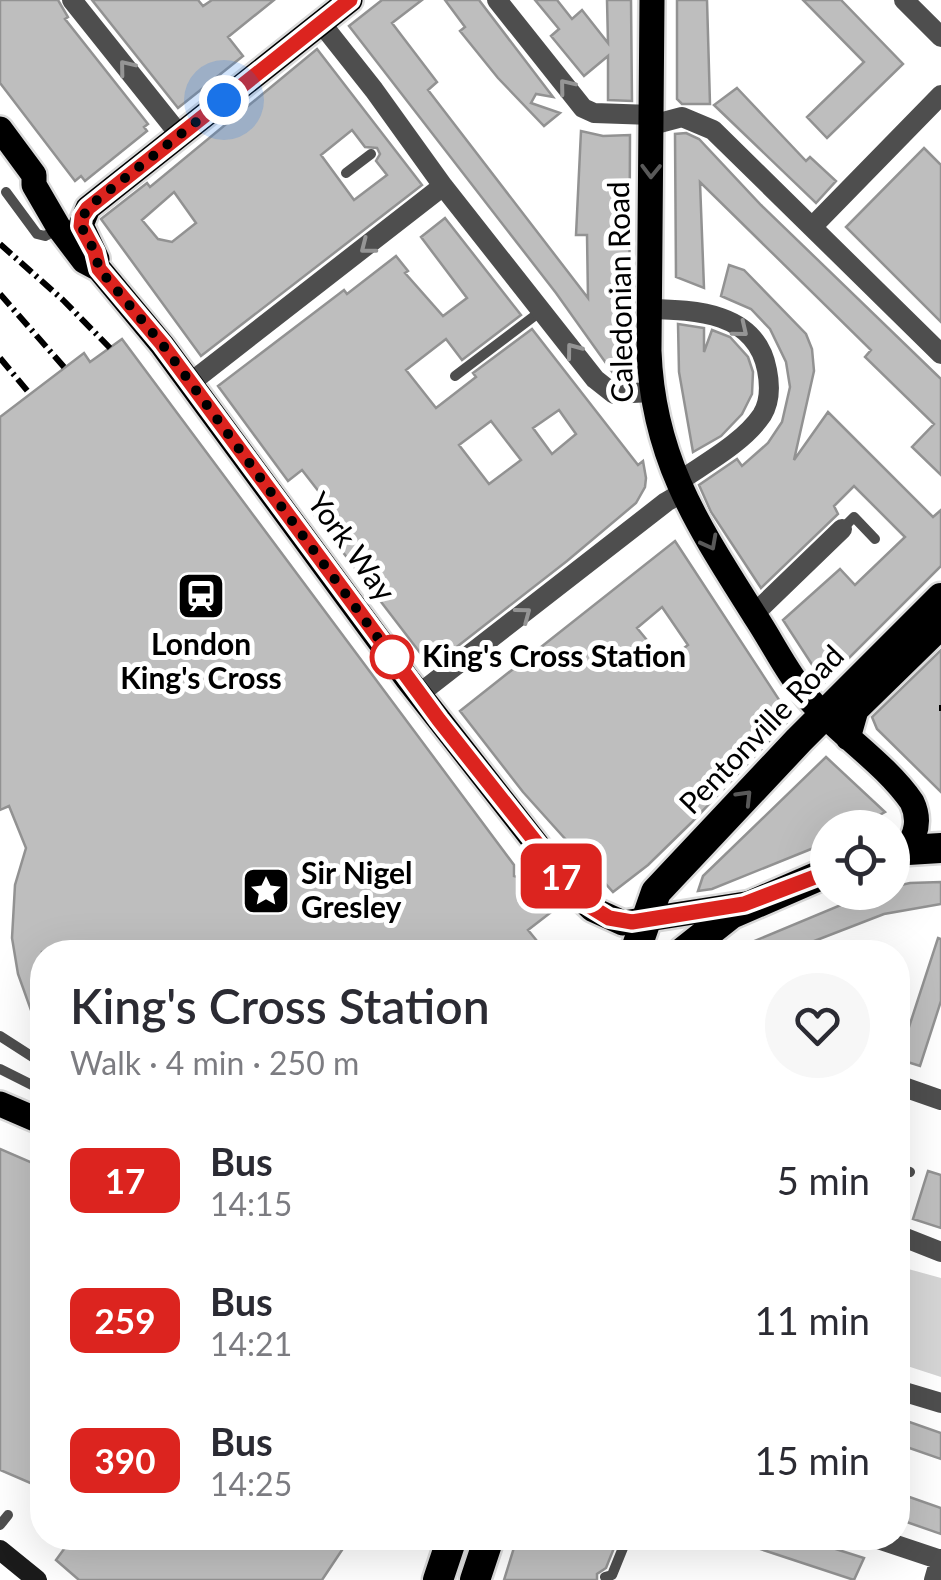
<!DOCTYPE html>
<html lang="en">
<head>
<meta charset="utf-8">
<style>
  body { margin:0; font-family:Lato,sans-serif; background:#f7f7f7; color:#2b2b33; height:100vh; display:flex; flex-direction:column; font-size:38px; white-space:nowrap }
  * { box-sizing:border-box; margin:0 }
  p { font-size:32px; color:#7c7c81 }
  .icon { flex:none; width:55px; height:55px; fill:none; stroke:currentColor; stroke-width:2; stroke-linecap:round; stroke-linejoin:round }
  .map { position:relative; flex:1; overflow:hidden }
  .side { position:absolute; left:30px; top:940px; width:880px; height:610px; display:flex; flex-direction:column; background:#fff; border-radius:40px; box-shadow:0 10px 40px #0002 }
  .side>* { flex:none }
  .badge { padding:0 20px; border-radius:15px; font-size:35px; line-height:65px }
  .fabs { position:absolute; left:810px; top:810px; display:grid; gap:20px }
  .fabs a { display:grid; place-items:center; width:100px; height:100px; border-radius:50%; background:#fff; box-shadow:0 10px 40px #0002; font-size:50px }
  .you { position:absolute; width:50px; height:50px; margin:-25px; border:8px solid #fff; border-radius:50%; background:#1a73e8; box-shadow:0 0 0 15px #1a73e833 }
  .map>.badge { position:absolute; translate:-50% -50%; box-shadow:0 0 0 5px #fff }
  .round { display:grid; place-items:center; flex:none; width:105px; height:105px; border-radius:52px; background:#f7f7f7 }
  .summary { display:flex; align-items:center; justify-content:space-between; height:170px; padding:0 40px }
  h1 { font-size:48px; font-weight:600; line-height:75px }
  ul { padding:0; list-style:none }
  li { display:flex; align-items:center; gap:30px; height:140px; padding:0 40px }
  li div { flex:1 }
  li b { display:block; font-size:38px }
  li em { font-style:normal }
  li .badge { min-width:110px; font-weight:700; text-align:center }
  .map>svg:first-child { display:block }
  .park { fill:#d5d5d5 }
  .building { fill:#bebebe; stroke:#929292; stroke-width:2.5; fill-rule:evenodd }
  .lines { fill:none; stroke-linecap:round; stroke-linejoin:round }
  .primary-casing { stroke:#dbdbdb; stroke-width:30 }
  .highway-casing { stroke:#dbdbdb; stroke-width:35 }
  .lane { stroke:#4e4e4e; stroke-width:10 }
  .street { stroke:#4e4e4e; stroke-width:20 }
  .secondary { stroke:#1b1b1b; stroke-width:20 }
  .primary { stroke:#000; stroke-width:25 }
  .highway { stroke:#000; stroke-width:30 }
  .rail { stroke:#000; stroke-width:6; stroke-dasharray:15 5 2.5 5; stroke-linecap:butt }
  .oneway { stroke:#959595 }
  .oneway2 { stroke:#595959 }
  .line-casing { stroke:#fff; stroke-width:22 }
  .line { stroke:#dc241f; stroke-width:15 }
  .walk { stroke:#000; stroke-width:10; stroke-dasharray:0 18 }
  .stop-dot { fill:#fff; stroke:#dc241f; stroke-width:5 }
  .labels { text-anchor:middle; stroke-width:10; stroke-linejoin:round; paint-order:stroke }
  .street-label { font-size:30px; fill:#000; stroke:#fff }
  .poi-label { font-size:30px; font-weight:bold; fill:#000; stroke:#fff }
  .stop-label { font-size:30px; font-weight:bold; fill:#000; stroke:#fff; text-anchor:start }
</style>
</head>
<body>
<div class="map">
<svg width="941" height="1580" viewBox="0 0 941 1580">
  <rect width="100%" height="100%" fill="#fff"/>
  <!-- park -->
  <path class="park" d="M901 1267 941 1278V1377L898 1363V1272Z"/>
  <!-- building -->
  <path class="building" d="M0 0H58L68 17 65 19 148 124 144 127 147 131 85 181 81 176 75 181 0 83Z
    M92 0H198L203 6 212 0H274L228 37 243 56 178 108Z
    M382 0H422L392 23 437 82 428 90 588 298 587 235H576L581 131 603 136 630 135 629 373 626 380H618L556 293 349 26Z
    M445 0H479L553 97 536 94 531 103 560 113 544 126 498 78 460 31 465 27Z
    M535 0H557L572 19 582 10 608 43 607 0H631L632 101 608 100V56L584 76 551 36 559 29Z
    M677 0H707L710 104H682L677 99Z
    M803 0H841L903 64 827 138 807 117 864 62Z
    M317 49 422 185 201 356 101 219 147 183 150 187ZM352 130 365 147 377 148 380 154 376 161 387 175 354 200 321 155ZM174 192 196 223 172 242 158 239 142 220Z
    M737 88 806 161 810 157 836 181 816 203 714 105Z
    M686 133 699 139 761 205 941 379V475L912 447 934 424 865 357 871 350 700 182 704 288 676 277 675 134Z
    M924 148 941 165V322L846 227Z
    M445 218 521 315 462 360 446 339 406 370 436 408 476 377 473 373 532 329 638 465 643 461 646 478 645 487 636 503 567 561 431 667 309 508 323 497 302 470 288 481 218 386 344 290 347 294 396 256 408 271 405 273 443 316 467 298 421 237ZM559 410 576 434 552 454 533 428ZM491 421 521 460 489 484 459 445Z
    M729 265 744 270 806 334 812 349 814 371 794 460 828 412 933 517 941 510V566L824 683 783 620 840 569 855 585 905 537 854 486 834 506 838 514 761 588 711 512 699 485 737 459 742 466 768 443 782 422 790 387 786 362 770 329 751 309 721 296Z
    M678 324 704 328V352L712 330 730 337 748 357 753 372 752 394 742 414 721 436 693 452 679 372Z
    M122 339 514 865V876L525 879 550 913 528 930 546 952H42L41 1038 18 974 12 938 15 885 26 848 9 806 0 810V417L84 353 90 362Z
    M675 541 791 718 691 823 648 865 613 892 523 792 460 711ZM662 607 688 645 665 662 637 628Z
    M941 650V792L877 729 872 717Z
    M826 757 885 812 856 828H828V842L821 845 712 889 698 891 703 876Z
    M941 882V904L884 914 786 952H728L872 892H892V887L910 883Z
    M938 938 941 939V1001L920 1066 898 1059V1046L902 1033 908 1030Z
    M0 1149 42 1167V1488L0 1470Z
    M928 1171 941 1175V1228L913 1219Z
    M898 1418 941 1433V1459L898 1444Z
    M898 1493 941 1508V1534L898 1519Z
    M72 1538H350L322 1580H79L56 1560Z
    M517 1538H618L606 1568 597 1574V1580H504Z
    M733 1538H801L864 1558 854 1580 733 1540Z"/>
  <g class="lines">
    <!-- primary casing -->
    <g class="primary-casing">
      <path id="primary" d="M652 0 649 351C653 460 699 527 755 616 773 643 788 675 809 699 840 735 885 763 912 802 920 819 917 834 906 849
        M0 129 34 175V185L59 228 84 261 99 269 162 345 408 680 574 892 592 909 623 923 745 904
        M97 259 81 225 88 208 350 0
        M848 738 856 710 941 627
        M0 1104 42 1122"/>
    </g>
    <!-- highway casing -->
    <g class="highway-casing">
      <path id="highway" d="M892 851 941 848
        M635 952 656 892 799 740 941 598
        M683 952 731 914 828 872
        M438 1580 452 1538
        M475 1580 489 1538"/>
    </g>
    <!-- lane -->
    <path class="lane" d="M346 173 371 154
      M6 192 37 234 45 236 58 229
      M455 376 541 311
      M842 529 854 517 875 539
      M521 871 544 857
      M0 1036 42 1063
      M0 1069 42 1090
      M898 1168 910 1172
      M0 1525 8 1515
      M605 1577 612 1575 627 1538"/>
    <!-- street -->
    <path class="street" d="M72 0 179 134
      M497 0 583 108 594 113 652 115
      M904 0 941 37
      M321 23 374 90 443 186 595 379 614 394 651 392
      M652 125 682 117 713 130 941 354
      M812 227 941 95
      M649 309C696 310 756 312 767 370 770 385 770 402 762 415 743 443 705 463 678 482
      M190 383 443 186
      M754 614 842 529
      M419 694 666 502 683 492
      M898 1085 941 1100
      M898 1235 941 1252
      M898 1390 941 1403
      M875 1538 941 1560
      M934 1580 940 1559"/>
    <!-- secondary -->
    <path class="secondary" d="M0 1550 37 1580"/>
    <!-- primary -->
    <use href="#primary" class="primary"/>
    <!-- highway -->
    <use href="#highway" class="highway"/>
    <!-- rail -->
    <path class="rail" d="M0 244 63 300 110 348
      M0 294 64 367
      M0 358 30 394
      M939 708H941"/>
  </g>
  <!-- one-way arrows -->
  <defs><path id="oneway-chevron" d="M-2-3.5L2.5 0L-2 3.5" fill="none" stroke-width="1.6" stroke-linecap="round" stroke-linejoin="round" transform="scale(2.5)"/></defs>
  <g class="oneway">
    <use href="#oneway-chevron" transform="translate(126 67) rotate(-129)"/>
    <use href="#oneway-chevron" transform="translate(566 86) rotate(-129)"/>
    <use href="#oneway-chevron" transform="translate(367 247) rotate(142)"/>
    <use href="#oneway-chevron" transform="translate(741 330) rotate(39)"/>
    <use href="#oneway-chevron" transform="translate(573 350) rotate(-127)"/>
    <use href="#oneway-chevron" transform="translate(524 614) rotate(-37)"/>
  </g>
  <g class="oneway2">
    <use href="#oneway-chevron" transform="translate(651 171) rotate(91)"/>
    <use href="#oneway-chevron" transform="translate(710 543) rotate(62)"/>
    <use href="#oneway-chevron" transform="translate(745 797) rotate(-46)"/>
  </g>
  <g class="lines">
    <!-- line casing -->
    <g class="line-casing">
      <path id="line" d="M350 0 88 208 82 217 81 226 95 252 99 269 162 344 439 720 583 902 609 918 632 922 744 904 828 872"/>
    </g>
    <!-- line -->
    <use href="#line" class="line"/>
    <!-- walk -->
    <path class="walk" d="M224 100 92 204 82 217 81 226 95 252 99 269 162 344 392 657"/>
  </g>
  <!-- icons -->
  <defs>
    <g id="station-square" transform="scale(2.5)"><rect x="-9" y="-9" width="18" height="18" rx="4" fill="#000" stroke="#fff"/><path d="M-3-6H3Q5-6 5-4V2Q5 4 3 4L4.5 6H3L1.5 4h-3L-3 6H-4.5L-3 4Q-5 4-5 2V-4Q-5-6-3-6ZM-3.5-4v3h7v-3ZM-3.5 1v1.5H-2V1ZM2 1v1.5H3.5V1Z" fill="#fff"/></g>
    <g id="sight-square" transform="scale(2.5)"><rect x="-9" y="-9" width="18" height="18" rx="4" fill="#000" stroke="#fff"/><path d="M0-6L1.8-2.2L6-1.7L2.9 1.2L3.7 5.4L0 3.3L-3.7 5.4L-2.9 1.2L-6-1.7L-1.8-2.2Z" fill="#fff"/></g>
  </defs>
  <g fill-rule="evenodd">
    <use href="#station-square" x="201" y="596"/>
    <use href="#sight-square" x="266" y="891"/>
  </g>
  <!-- markers -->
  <circle class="stop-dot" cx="392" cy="657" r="20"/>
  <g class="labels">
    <!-- street labels -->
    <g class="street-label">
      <text transform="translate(621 292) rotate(-91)" y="10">Caledonian Road</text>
      <text transform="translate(351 547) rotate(54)" y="10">York Way</text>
      <text transform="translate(762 730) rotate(-46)" y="10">Pentonville Road</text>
    </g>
    <!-- poi labels -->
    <g class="poi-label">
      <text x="201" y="655">London<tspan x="201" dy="34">King's Cross</tspan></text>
      <text x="301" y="884" text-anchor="start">Sir Nigel<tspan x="301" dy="34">Gresley</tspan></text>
    </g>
    <!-- stop labels -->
    <g class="stop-label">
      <text x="422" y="667">King's Cross Station</text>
    </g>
  </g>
</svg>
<div class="fabs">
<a><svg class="icon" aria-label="locate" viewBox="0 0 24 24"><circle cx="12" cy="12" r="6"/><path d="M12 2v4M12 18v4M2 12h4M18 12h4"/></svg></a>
</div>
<div class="you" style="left:224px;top:100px"></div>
<b class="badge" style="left:561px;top:876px;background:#dc241f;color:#fff">17</b>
<section class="side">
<div class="summary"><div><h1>King's Cross Station</h1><p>Walk · 4 min · 250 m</p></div><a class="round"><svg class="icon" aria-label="heart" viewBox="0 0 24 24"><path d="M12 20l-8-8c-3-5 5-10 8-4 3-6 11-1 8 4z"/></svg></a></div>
<ul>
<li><span class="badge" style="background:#dc241f;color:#fff">17</span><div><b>Bus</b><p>14:15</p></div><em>5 min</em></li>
<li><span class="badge" style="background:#dc241f;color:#fff">259</span><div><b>Bus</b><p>14:21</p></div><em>11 min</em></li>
<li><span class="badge" style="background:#dc241f;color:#fff">390</span><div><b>Bus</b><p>14:25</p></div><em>15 min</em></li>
</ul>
</section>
</div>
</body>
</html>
